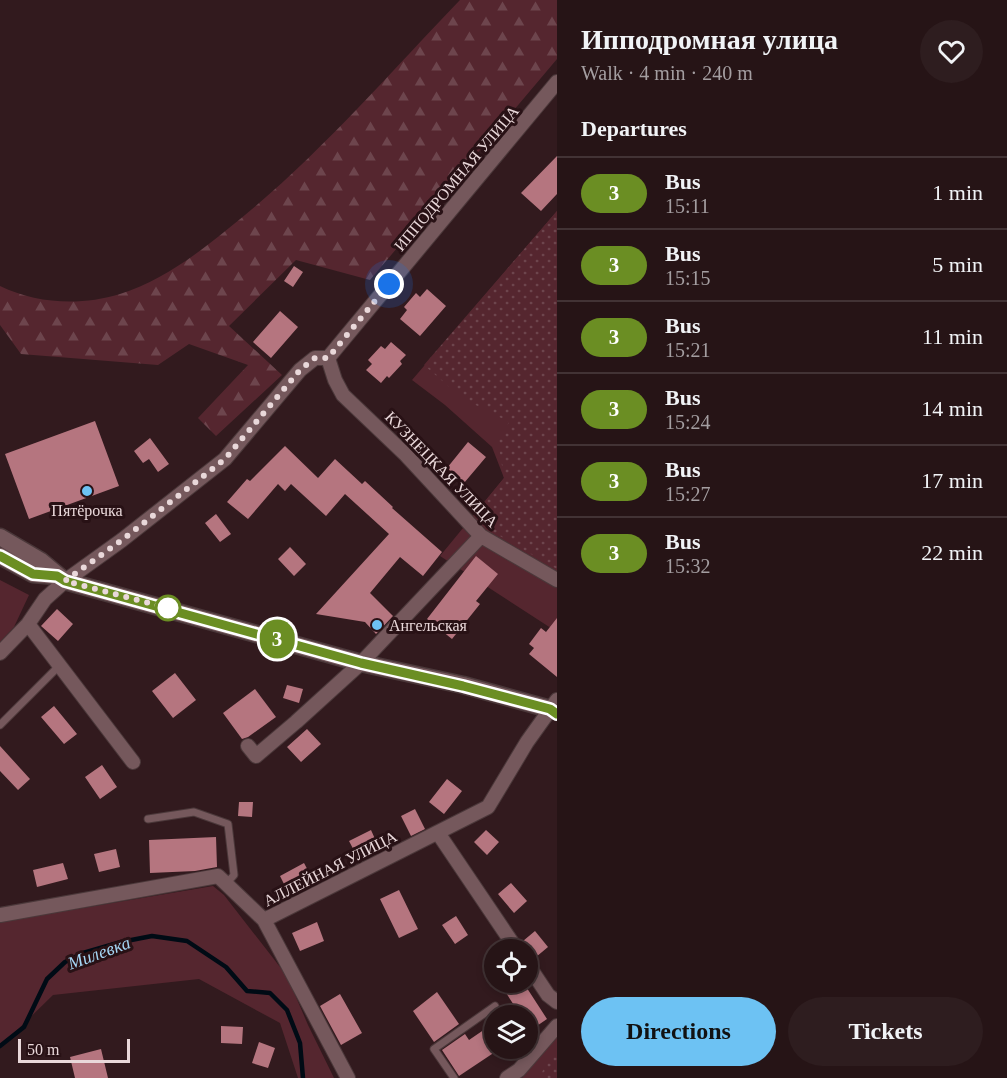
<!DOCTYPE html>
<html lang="en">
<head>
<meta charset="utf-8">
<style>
  body { margin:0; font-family:"Times New Roman",serif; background:#2e1d1f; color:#f1f3f6; height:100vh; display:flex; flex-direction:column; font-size:22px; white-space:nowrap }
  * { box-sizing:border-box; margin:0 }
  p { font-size:20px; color:#a49ea1 }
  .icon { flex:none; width:33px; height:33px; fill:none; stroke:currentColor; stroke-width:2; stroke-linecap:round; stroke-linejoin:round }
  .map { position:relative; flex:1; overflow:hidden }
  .drawer { display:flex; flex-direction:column; background:#261416; width:450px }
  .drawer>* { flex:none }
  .badge { padding:0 12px; border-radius:20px; font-size:21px; line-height:39px }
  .fabs { position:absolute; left:484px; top:939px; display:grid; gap:12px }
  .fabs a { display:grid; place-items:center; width:54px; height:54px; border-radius:50%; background:#261416; box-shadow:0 3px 9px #0003,0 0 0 2px #423335; font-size:30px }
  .scale { position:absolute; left:18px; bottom:15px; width:112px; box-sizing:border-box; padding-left:6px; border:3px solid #e9d8da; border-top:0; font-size:16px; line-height:21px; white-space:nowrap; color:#e9d8da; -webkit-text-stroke:4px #281115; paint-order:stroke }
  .you { position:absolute; width:30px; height:30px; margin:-15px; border:4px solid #fff; border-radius:50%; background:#1a73e8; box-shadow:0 0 0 9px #1a73e833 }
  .map>.badge { position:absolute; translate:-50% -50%; box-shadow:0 0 0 3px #fff }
  h2 { padding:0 24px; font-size:22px; line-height:54px }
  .round { display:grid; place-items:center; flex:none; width:63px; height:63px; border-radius:32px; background:#2e1d1f }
  .head { display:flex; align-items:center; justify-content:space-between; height:102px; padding:0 24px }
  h1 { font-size:28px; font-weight:700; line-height:45px }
  .cta { display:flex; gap:12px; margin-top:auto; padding:12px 24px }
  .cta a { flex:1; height:69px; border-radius:36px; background:#6dc2f3; color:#111; font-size:24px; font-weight:700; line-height:69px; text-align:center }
  .cta a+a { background:#2e1d1f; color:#f1f3f6 }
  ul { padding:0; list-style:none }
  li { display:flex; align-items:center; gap:18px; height:72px; padding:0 24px; border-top:2px solid #423335 }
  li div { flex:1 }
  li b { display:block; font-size:22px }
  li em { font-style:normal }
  li .badge { min-width:66px; font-weight:700; text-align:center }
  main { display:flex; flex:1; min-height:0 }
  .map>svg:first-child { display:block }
  .green { fill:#55262f }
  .forest { fill:url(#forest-firs) }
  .garden { fill:url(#garden-dots) }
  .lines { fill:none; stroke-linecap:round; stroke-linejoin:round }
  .stream { stroke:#000b15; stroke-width:4.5 }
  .building { fill:#b5757f }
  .service-casing { stroke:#4b383a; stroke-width:9 }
  .minor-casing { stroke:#4b383a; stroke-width:16 }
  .tertiary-casing { stroke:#4b383a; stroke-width:19 }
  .service { stroke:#75585c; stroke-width:7 }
  .minor { stroke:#75585c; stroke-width:14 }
  .tertiary { stroke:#75585c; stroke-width:16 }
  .line-casing { stroke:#fff; stroke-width:14 }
  .line { stroke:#6b8e23; stroke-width:9 }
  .walk { stroke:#e9d8da; stroke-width:6; stroke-dasharray:0 10.8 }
  .poi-dot { fill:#6dc2f3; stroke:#281115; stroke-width:2 }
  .stop-dot { fill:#fff; stroke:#6b8e23; stroke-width:3 }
  .labels { text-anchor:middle; stroke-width:6; stroke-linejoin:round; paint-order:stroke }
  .street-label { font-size:16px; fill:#e9d8da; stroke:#281115 }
  .poi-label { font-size:16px; fill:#e9d8da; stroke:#281115 }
  .water-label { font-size:18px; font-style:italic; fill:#a5d6f5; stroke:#281115 }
</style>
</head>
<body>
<main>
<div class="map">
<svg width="557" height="1078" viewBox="0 0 557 1078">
  <defs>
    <pattern id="forest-firs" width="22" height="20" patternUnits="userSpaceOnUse" patternTransform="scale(1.5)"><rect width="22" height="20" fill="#55262f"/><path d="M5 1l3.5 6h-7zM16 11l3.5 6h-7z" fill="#6d454d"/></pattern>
    <pattern id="garden-dots" width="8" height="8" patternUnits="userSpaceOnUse" patternTransform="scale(1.5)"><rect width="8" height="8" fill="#55262f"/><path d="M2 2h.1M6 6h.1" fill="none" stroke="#6d454d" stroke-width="1.8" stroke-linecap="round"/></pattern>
  </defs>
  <rect width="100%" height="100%" fill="#321a1e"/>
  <!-- green -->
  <path class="green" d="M557 211V632L440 556 504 478 492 447 445 405 412 380Z
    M0 580 29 595 14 627 0 642Z
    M213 886 224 895 287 976 308 1025 334 1078H298L280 1023 199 979 53 995 4 1043 0 1044V922Z
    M557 1033V1078H521L523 1077Z"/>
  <!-- forest -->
  <path class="forest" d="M460 0H557V59L370 280 296 260 229 326 282 375 216 436 198 418 248 365 189 344 158 365 21 354 0 325V286C37 304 81 306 120 294 161 281 196 255 229 228 314 161 385 78 460 0Z"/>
  <!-- garden -->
  <path class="garden" d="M557 211V569L481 525 472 517 504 478 498 441 509 422 462 398 424 365Z
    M557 1050V1078H539L550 1057Z"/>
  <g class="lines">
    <!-- stream -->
    <path class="stream" d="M0 1046 24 1027 47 979 65 962 83 953 121 942 152 936 187 941 226 967 247 991 270 993 287 1010 300 1043 303 1078"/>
  </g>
  <!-- building -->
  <path class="building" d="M557 156V194L541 211 521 193Z
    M294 266 303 272 293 287 284 281Z
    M427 289 446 306 420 336 400 319 407 310 404 307 416 293 420 297Z
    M280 311 298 327 271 358 253 342Z
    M391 342 406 355 400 361 402 364 389 378 387 376 381 383 366 370 372 364 368 360 381 346 385 349Z
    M95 421 119 486 29 519 5 454Z
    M150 438 169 464 158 472 149 459 143 463 134 451Z
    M468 442 486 457 464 483 447 468Z
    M285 446 318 478 335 459 362 484 365 481 393 507 392 508 442 552 423 576 400 557 370 593 393 616 376 634 365 622 316 614 389 534 345 494 326 516 291 484 285 491 278 484 248 519 227 502 247 479 250 481Z
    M216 514 231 534 220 542 205 523Z
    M290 547 306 564 294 576 278 559Z
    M476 556 498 574 476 601 480 604 452 639 427 619Z
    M57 609 73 624 58 641 41 626Z
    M557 618V677L529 654 534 648 529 644 541 628 546 632Z
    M175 673 196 700 173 718 152 691Z
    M287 685 303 689 299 703 283 698Z
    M255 689 276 717 248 737 242 739 223 713Z
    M54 706 77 734 64 744 41 717Z
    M307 729 321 744 301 762 287 747Z
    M0 746 30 779 18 790 0 771Z
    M102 765 117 787 100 799 85 777Z
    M447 779 462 791 444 814 429 802Z
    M239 802H253L252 817 238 816Z
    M415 809 425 829 411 836 401 816Z
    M371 830 380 850 359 860 349 841Z
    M486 830 499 842 487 855 474 842Z
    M216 837 217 867 195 871 150 873 149 840Z
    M116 849 120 867 99 872 94 854Z
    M63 863 68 879 37 887 33 870Z
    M304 863 312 878 288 892 280 876Z
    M511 883 527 901 514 913 498 894Z
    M399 890 418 929 399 938 380 899Z
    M456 916 468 935 455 944 442 925Z
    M317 922 324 941 300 951 292 933Z
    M535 931 548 947 536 957 523 941Z
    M499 982H523L547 1019 528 1032V1016H521Z
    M437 992 459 1024 434 1042 413 1011Z
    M340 994 362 1033 341 1045 320 1006Z
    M221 1026 243 1027 242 1044 221 1043Z
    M488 1027 495 1037V1052L459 1076 442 1050 465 1034 469 1040Z
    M259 1042 275 1048 268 1068 252 1063Z
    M101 1049 108 1078H75L70 1057Z"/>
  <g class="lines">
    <!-- service casing -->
    <g class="service-casing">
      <path id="service" d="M0 725 59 666
        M148 819 194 812 228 824 234 875 226 884
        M454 1078 434 1049 495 1006"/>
    </g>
    <!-- minor casing -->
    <g class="minor-casing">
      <path id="minor" d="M328 358 335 380 343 395 406 455 481 536 557 580
        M28 624 133 762
        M0 653 28 624 45 599 65 581 122 540 225 459 300 370 315 358H328L557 82
        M248 746 256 756 296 722 361 663 481 536
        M438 833 517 950
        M0 915 218 876 264 920 488 807 527 742 557 700
        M264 920 348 1078
        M528 965 548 995 557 1002
        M507 1078 519 1070 557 1026"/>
    </g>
    <!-- tertiary casing -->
    <g class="tertiary-casing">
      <path id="tertiary" d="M0 537 41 561 65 581 361 663 463 685 550 709H557
        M0 556 33 574 57 576"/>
    </g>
    <!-- service -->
    <use href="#service" class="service"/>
    <!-- minor -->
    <use href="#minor" class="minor"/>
    <!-- tertiary -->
    <use href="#tertiary" class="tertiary"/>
  </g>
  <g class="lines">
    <!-- line casing -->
    <g class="line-casing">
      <path id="line" d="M0 556 33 574 57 576 65 581 361 663 463 686 550 709 557 714"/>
    </g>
    <!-- line -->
    <use href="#line" class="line"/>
    <!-- walk -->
    <path class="walk" d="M168 608 65 581 122 540 225 459 300 370 315 358H328L389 284"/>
  </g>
  <!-- markers -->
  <g class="poi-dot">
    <circle cx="87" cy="491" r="6"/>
    <circle cx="377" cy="625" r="6"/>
  </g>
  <circle class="stop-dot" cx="168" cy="608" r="12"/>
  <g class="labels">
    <!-- street labels -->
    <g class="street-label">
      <text transform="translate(456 178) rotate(-50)" y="6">ИППОДРОМНАЯ УЛИЦА</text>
      <text transform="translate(442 469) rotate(46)" y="6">КУЗНЕЦКАЯ УЛИЦА</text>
      <text transform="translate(330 868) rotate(-27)" y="6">АЛЛЕЙНАЯ УЛИЦА</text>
    </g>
    <!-- poi labels -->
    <g class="poi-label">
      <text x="87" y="516">Пятёрочка</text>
      <text x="389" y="631" text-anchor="start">Ангельская</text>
    </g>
    <!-- water labels -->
    <g class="water-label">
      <text transform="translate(99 953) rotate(-20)" y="6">Милевка</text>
    </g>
  </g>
</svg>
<div class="fabs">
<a><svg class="icon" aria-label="locate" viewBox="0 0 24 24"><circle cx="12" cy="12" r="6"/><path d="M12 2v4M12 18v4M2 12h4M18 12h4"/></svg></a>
<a><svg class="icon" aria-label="layers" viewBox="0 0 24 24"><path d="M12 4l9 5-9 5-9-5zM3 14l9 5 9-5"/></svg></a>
</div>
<div class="scale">50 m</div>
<div class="you" style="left:389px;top:284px"></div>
<b class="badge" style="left:277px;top:639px;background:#6b8e23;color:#fff">3</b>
</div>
<section class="drawer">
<div class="head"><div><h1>Ипподромная улица</h1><p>Walk · 4 min · 240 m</p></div><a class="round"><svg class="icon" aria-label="heart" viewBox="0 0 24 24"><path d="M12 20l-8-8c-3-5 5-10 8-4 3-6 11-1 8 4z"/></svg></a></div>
<h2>Departures</h2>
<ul>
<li><span class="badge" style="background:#6b8e23;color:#fff">3</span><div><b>Bus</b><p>15:11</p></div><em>1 min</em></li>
<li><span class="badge" style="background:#6b8e23;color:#fff">3</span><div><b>Bus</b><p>15:15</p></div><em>5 min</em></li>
<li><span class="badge" style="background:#6b8e23;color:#fff">3</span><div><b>Bus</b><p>15:21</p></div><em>11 min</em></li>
<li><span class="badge" style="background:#6b8e23;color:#fff">3</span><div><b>Bus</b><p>15:24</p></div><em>14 min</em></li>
<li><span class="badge" style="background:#6b8e23;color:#fff">3</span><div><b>Bus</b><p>15:27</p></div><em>17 min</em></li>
<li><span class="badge" style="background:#6b8e23;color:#fff">3</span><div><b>Bus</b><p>15:32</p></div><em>22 min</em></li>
</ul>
<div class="cta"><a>Directions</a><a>Tickets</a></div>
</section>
</main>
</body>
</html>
